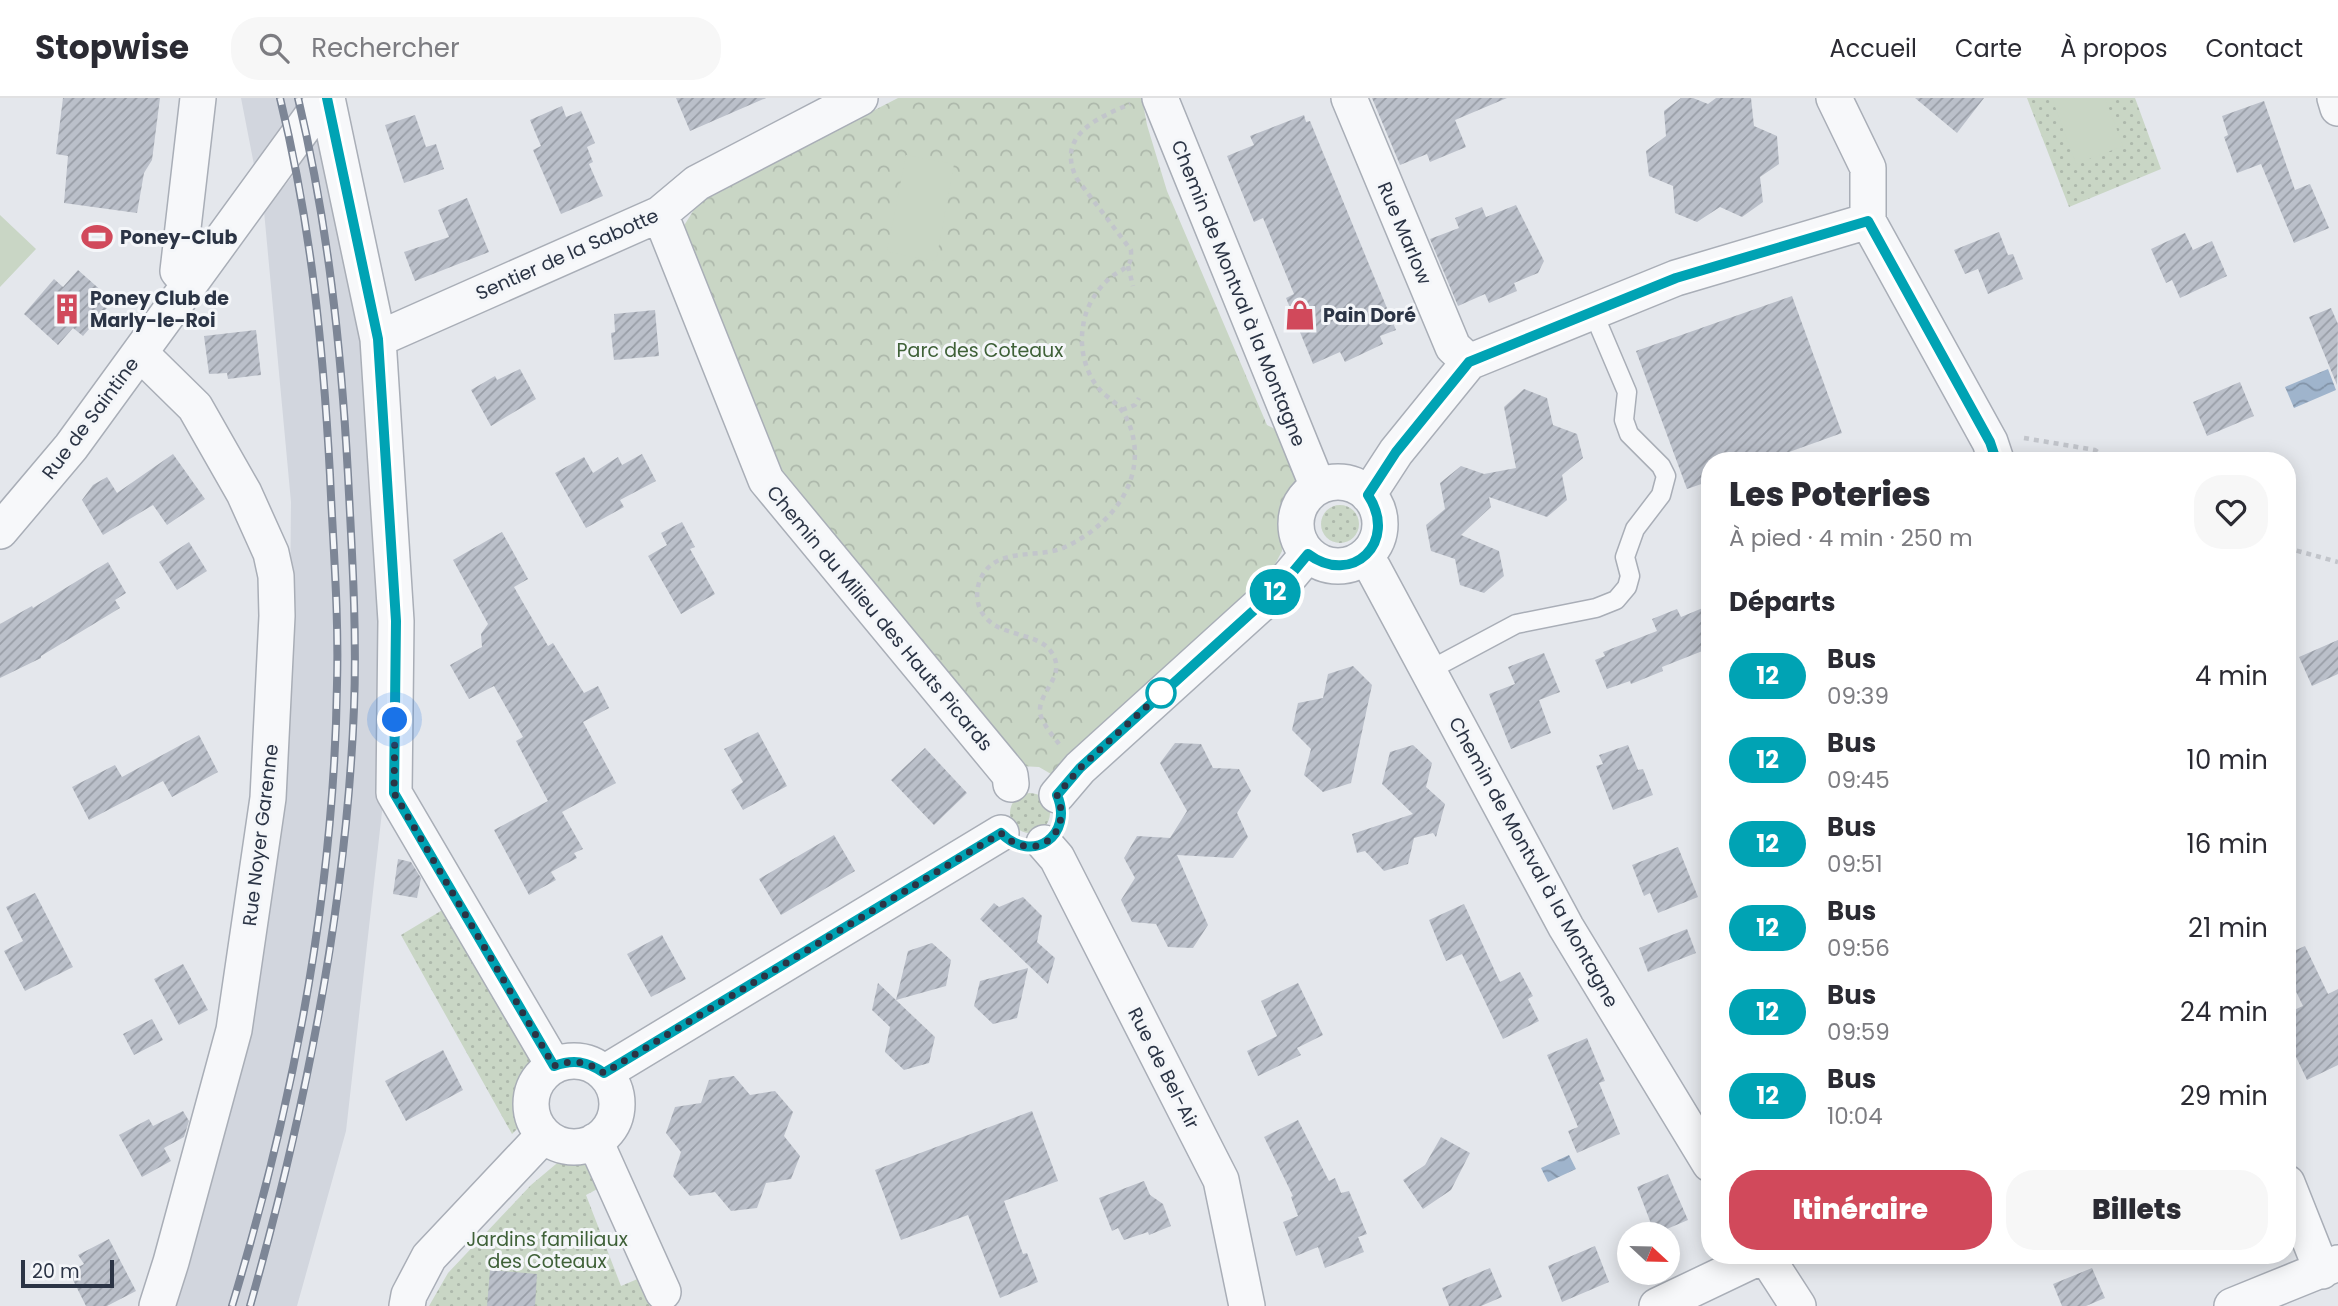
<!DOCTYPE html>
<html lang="fr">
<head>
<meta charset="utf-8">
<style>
  body { margin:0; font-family:Poppins,sans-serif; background:#f7f7f7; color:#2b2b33; height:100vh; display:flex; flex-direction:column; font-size:26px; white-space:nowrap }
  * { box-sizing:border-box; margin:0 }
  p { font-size:23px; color:#7c7c81 }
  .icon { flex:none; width:38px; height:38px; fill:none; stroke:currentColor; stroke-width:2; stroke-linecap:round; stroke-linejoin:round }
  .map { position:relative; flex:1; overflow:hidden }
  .sheet { position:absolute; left:1701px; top:354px; width:595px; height:812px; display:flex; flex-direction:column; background:#fff; border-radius:28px; box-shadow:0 4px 18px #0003 }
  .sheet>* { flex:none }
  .badge { padding:0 14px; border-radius:23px; font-size:24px; line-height:46px }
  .needle { width:46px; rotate:112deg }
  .buttons { position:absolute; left:1617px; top:1124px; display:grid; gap:14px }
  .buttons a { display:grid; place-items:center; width:63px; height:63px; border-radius:50%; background:#fff; box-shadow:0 4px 18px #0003; font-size:35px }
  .scale { position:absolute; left:21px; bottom:18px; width:93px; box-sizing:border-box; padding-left:7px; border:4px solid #2b3445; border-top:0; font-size:19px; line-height:24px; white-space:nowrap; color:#2b3445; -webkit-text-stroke:5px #f4f6f9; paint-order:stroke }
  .you { position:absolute; width:35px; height:35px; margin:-18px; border:5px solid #fff; border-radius:50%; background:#1a73e8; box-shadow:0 0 0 10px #1a73e833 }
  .map>.badge { position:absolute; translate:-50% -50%; box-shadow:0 0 0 4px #fff }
  h2 { padding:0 28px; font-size:26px; line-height:63px }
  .round { display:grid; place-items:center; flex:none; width:74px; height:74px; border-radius:28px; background:#f7f7f7 }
  .headline { display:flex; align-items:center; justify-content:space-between; height:119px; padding:0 28px }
  h1 { font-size:33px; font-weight:800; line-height:52px }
  .primary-button { display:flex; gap:14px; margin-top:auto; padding:14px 28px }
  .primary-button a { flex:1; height:80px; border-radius:28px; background:#d1495b; color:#fff; font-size:28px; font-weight:800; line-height:80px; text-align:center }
  .primary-button a+a { background:#f7f7f7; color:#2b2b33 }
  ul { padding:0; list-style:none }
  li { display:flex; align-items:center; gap:21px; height:84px; padding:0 28px }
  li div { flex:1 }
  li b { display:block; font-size:26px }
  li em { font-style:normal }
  li .badge { min-width:77px; font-weight:700; text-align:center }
  header { display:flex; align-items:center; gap:42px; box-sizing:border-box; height:98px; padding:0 35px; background:#fff; border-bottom:2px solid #e1e1e2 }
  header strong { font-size:33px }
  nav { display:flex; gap:38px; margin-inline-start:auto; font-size:24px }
  .search { width:490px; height:63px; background:#f7f7f7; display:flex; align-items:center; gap:18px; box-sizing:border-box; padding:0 24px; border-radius:28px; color:#7c7c81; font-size:26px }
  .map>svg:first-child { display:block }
  .built { fill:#d2d6de }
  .grass { fill:url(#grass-dots) }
  .park { fill:url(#park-crowns) }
  .pitch { fill:#c9d6c5 }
  .water { fill:url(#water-waves) }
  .building { fill:url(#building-hatch) }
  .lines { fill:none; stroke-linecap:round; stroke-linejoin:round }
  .lane-casing { stroke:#a9aeb7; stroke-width:21 }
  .street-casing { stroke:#a9aeb7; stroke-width:38 }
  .path { stroke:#c2c5cb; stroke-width:4.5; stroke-dasharray:5 5; stroke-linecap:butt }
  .lane { stroke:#f7f8fa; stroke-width:18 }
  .street { stroke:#f7f8fa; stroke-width:35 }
  .rail-casing { stroke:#7d8696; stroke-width:8 }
  .rail { stroke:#f4f6f9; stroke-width:5; stroke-dasharray:16; stroke-linecap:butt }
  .line-casing { stroke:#fff; stroke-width:16 }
  .line { stroke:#00a3b4; stroke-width:10 }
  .walk { stroke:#2b3445; stroke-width:7; stroke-dasharray:0 12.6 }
  .stop-dot { fill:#fff; stroke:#00a3b4; stroke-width:3.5 }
  .labels { text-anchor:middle; stroke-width:6; stroke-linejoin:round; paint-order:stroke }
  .street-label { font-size:19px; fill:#2b3445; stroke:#f4f6f9 }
  .poi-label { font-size:19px; font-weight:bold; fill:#2b3445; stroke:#f4f6f9; text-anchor:start }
  .park-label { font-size:19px; fill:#3f6138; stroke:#f4f6f9 }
</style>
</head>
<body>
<header>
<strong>Stopwise</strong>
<div class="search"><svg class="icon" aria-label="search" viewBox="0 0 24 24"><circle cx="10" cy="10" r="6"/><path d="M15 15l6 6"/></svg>Rechercher</div>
<nav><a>Accueil</a><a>Carte</a><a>À propos</a><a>Contact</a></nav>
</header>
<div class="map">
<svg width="2338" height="1208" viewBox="0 0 2338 1208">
  <defs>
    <pattern id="grass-dots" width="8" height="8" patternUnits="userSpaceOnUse" patternTransform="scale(1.75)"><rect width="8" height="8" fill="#c9d6c5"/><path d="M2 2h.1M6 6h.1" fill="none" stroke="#adb8ab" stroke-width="1.8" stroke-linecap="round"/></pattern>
    <pattern id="park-crowns" width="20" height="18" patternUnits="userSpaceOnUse" patternTransform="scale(1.75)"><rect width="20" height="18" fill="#c9d6c5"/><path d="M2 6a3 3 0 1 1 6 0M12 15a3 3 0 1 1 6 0" fill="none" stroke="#adb8ab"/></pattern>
    <pattern id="water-waves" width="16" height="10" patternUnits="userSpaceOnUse" patternTransform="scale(1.75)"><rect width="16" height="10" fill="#9fb4cc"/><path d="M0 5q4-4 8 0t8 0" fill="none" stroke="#8293a7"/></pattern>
    <pattern id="building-hatch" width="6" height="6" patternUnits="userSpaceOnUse" patternTransform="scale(1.75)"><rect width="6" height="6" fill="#bbc0ca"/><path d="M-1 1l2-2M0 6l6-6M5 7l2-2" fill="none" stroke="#989da6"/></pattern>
  </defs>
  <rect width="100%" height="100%" fill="#e4e7ec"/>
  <!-- built -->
  <path class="built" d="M241 0H317L378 241 391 634 346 1033 297 1208H174L189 1170 241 962 289 618 291 404 264 113 295 75 283 36 255 72Z"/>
  <!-- grass -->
  <path class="grass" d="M2027 0H2135L2161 71 2069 109Z
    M1321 426a19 19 0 1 1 38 0a19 19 0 1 1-38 0Z
    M1010 715a20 20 0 1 1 40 0a20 20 0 1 1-40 0Z
    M449 808 538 967 527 1000 526 1022 512 1036 401 837Z
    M568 1056 588 1060 605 1087 586 1097 621 1188 647 1177 661 1208H429L448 1175 531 1087Z"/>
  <!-- park -->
  <path class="park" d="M898 0H1142L1147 27 1167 93 1267 327 1281 334 1297 382 1283 413 1282 453 1272 472 1058 680 1039 669 1020 668 776 373 680 134 700 102Z"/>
  <!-- pitch -->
  <path class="pitch" d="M2052 0H2105L2123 48 2076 66Z
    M906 57 954 66 936 163 887 154Z
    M0 117 36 151 0 189Z"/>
  <!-- water -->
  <path class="water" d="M2328 271 2336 292 2294 310 2285 289Z
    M1569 1057 1576 1071 1548 1084 1541 1070Z"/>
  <!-- building -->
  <path class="building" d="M63 0H160L152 62 144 75 137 115 64 105 68 58 56 56Z
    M676 0H766L690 33Z
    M1372 0H1507L1455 22 1466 49 1430 64 1427 56 1400 67Z
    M1681 0H1693L1708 6 1716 0H1751L1754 28 1777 38 1779 66 1760 79 1763 104 1742 119 1720 109 1697 124 1675 115 1673 88 1649 78 1646 53 1666 38 1664 13Z
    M1915 0H1984L1957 35Z
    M2264 3 2295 92 2310 86 2329 130 2294 145 2261 66 2237 75 2224 39 2228 37 2222 18Z
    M562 8 566 19 581 13 595 45 587 49 593 64 589 66 603 98 561 116 533 52 541 48 530 22Z
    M415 17 426 49 436 46 444 71 404 85 385 27Z
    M1304 17 1306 24 1310 23 1396 232 1380 238 1383 246 1345 264 1340 254 1313 266 1286 200 1294 196 1263 120 1254 124 1227 58 1254 47 1250 38Z
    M467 100 489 154 415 183 404 154 449 139 438 112Z
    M1516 107 1544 163 1538 175 1514 185 1517 193 1489 205 1485 196 1458 208 1430 141 1459 130 1455 120 1482 109 1486 119Z
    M1999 134 2008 157 2013 156 2023 181 1988 196 1978 171 1965 176 1954 152Z
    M2185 135 2193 152 2212 143 2227 178 2180 200 2172 182 2166 185 2151 151Z
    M78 172 113 203 83 238 73 230 58 247 24 216 54 181 63 189Z
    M1792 198 1842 335 1767 362H1710V383L1687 391 1636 253Z
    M2331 210 2338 226 2337 287 2309 219Z
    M655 212 659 258 614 262 611 235 615 234 614 216Z
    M256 232 261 277 228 281 227 275 209 276 204 238Z
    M520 271 536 301 491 328 471 292 495 278 497 282Z
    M2240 284 2254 318 2207 338 2193 304Z
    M1524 291 1547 300 1553 327 1577 336 1583 360 1562 377 1567 402 1547 419 1489 399 1491 409 1461 437 1499 453 1504 478 1484 495 1460 487 1455 461 1431 453 1426 427 1445 411 1440 385 1461 368 1484 376 1516 370 1504 309Z
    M173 356 205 401 167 427 153 407 103 437 82 402 93 387 107 379 117 395Z
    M642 356 656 383 620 402 624 409 586 430 555 375 584 359 593 375 618 359 622 367Z
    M682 424 695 449 690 451 715 496 681 516 648 458 667 447 661 435Z
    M502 434 528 481 514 489 548 548 553 545 584 595 598 588 609 610 583 624 616 685 562 714 583 751 574 755 577 760 551 774 556 782 529 797 494 732 548 703 516 643 523 639 494 588 469 601 450 567 482 549 481 536 488 526 453 462Z
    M189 444 207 473 177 492 159 464Z
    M108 464 126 495 115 502 120 510 41 558V560L0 580V526L32 508 33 510Z
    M1710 507V550L1662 569 1663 573 1631 586 1630 583 1607 591 1595 562 1605 558 1603 554 1657 533 1652 521 1677 511 1681 519Z
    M2338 542V576L2312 588 2299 559Z
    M1544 555 1560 594 1539 602 1551 635 1511 651 1489 596 1515 586 1508 569Z
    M1353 568 1372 587 1351 685 1323 694 1304 677 1311 651 1292 632 1298 605 1323 600 1328 576Z
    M758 634 787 688 743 712 731 692 743 684 724 651Z
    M199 637 218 674 172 699 163 683 89 722 72 689 115 667 122 679Z
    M1175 645 1201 646 1213 670 1239 671 1251 693 1237 715 1248 739 1233 760 1177 757 1208 827 1193 850 1168 849 1156 826 1132 824 1121 802 1135 780 1124 760 1137 738 1170 740 1187 713 1160 665Z
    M1413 647 1432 665 1426 689 1445 706 1436 739 1433 735 1414 740 1408 766 1384 773 1365 753 1357 755 1352 736 1413 716 1382 686 1390 654Z
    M1628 647 1638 672 1643 671 1653 697 1613 712 1596 668 1603 666 1599 657Z
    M925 650 967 695 934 727 891 682Z
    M834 737 855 773 781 817 759 781Z
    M1678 749 1698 799 1658 815 1650 795 1644 798 1632 767Z
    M398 761 411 764 421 780 417 800 393 796Z
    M35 795 73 869 25 893 4 853 23 843 6 809Z
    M1023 799 1042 818 1037 844 1055 860 1048 886 980 821 994 805 999 809Z
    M1464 806 1500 884 1520 874 1533 898 1528 901 1539 923 1503 941 1462 856 1446 863 1429 822Z
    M1687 831 1696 855 1648 874 1639 850Z
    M662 837 686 881 651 899 627 856Z
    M932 845 951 862 946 888 896 902 908 853Z
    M2305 848 2328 896 2338 891V967L2307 982 2287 940V915L2303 908 2287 875V856Z
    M183 866 208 912 179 927 154 881Z
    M1028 870 1017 920 993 926 974 908 980 883Z
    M878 885 935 939 929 965 904 972 885 954 890 929 872 912Z
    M1298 885 1323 937 1297 950 1301 957 1258 978 1247 953 1277 938 1261 903Z
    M152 921 163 942 134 957 123 936Z
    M1587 940 1605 983 1599 985 1620 1036 1577 1055 1568 1033 1578 1029 1547 957Z
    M443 952 463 992 406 1023 385 983Z
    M734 978 750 997 775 993 793 1014 784 1038 800 1058 791 1081 766 1085 757 1110 731 1113 715 1094 690 1098 673 1078 681 1054 666 1035 675 1009 701 1005 709 982Z
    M183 1013 189 1023 184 1039 164 1050 171 1063 142 1079 119 1037 149 1021 153 1028Z
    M1032 1013 1058 1083 1004 1103 1023 1156 1027 1155 1038 1184 1000 1200 968 1117 901 1142 875 1072Z
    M1298 1022 1329 1083 1335 1080 1341 1095 1349 1093 1367 1136 1358 1139 1364 1154 1325 1170 1318 1149 1296 1158 1283 1124 1298 1118 1291 1099 1293 1098 1264 1039Z
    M1441 1039 1470 1055 1451 1092 1423 1111 1403 1082 1425 1067Z
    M1668 1076 1688 1122 1655 1136 1637 1089Z
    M1144 1083 1150 1097 1163 1106 1171 1128 1149 1137 1148 1134 1124 1142 1118 1130 1112 1133 1099 1100Z
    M109 1141 136 1193 107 1208H86L69 1174 84 1166 78 1157Z
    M1595 1148 1609 1184 1562 1204 1548 1168Z
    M1490 1170 1502 1199 1481 1208H1449L1442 1190Z
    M2092 1170 2105 1200 2086 1208H2062L2053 1186Z
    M490 1172 537 1176 535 1208H487Z"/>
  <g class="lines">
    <!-- lane casing -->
    <g class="lane-casing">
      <path id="lane" d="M1428 573 1516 526 1596 510 1616 502 1627 489 1630 478 1625 459 1635 431 1661 397 1666 378 1661 368 1629 336 1624 322 1627 294 1593 214"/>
    </g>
    <!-- street casing -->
    <g class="street-casing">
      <path id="street" d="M327 0 378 241 396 523 394 695 554 968
        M1160 0 1318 389
        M1349 0 1453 249 1469 264
        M1834 0 1868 70V123L1990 344 1996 362
        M2335 0 2338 10
        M660 116 766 382 1010 677 1011 686
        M188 185 178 173 198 0
        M378 241 660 116 697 85 860 0
        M140 255 195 309 244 395 271 455 276 478 277 518 268 700 234 932 171 1164 157 1208
        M1296 426a42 42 0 1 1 84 0a42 42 0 1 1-84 0Z
        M1368 397 1396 354 1469 264 1676 180 1868 123
        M0 433 71 349 325 0
        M1363 460 1373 470 1566 829 1710 1066
        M1057 697 1080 670 1283 486 1308 456
        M1044 745 1057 760 1221 1082 1247 1208
        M531 1006a43 43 0 1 1 86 0a43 43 0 1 1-86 0Z
        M604 975 1001 735
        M595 1043 663 1194
        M2287 1085 2322 1173
        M1765 1157 1798 1208
        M407 1208 409 1197 429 1159 544 1037
        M1657 1208 1764 1157
        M2232 1208 2338 1165"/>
    </g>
    <!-- path -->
    <path class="path" d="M1128 168 1133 188
      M1122 312 1135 307 1139 300
      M2024 340 2095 352 2109 362
      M2287 450 2338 464
      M1059 646C1053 638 1042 625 1040 615 1038 593 1067 578 1052 555 1038 532 996 541 981 513 976 503 976 492 980 482 995 447 1037 462 1065 449 1096 435 1126 407 1133 373 1138 352 1133 324 1118 308 1113 302 1107 299 1102 294 1086 278 1079 251 1083 229 1085 210 1096 192 1111 179 1116 175 1124 172 1128 167 1132 162 1131 158 1131 152L1077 81C1055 38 1097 20 1130 6"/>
    <!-- lane -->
    <use href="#lane" class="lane"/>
    <!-- street -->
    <use href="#street" class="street"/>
    <!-- rail casing -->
    <g class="rail-casing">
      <path id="rail" d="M232 1208C293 1007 334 797 337 586 339 516 333 447 330 377 323 247 311 127 280 0
        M250 1208C305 1014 346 813 354 610 357 532 352 455 348 377 341 248 328 126 298 0"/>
    </g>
    <!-- rail -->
    <use href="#rail" class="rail"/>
  </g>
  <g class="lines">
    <!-- line casing -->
    <g class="line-casing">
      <path id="line" d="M327 0 378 241 396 523 394 695 554 968C573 961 587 963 604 975L1001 735C1033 767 1074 737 1057 697L1080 670 1283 486 1308 456C1352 489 1399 444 1368 397L1396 354 1469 264 1676 180 1868 123 1990 344 1996 362"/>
    </g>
    <!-- line -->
    <use href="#line" class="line"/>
    <!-- walk -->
    <path class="walk" d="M395 622 394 695 554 968C573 961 587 963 604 975L1001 735C1033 767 1074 737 1057 697L1080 670 1170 587 1161 595"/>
  </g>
  <!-- icons -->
  <defs>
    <g id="stadium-bare" transform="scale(2.415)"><path d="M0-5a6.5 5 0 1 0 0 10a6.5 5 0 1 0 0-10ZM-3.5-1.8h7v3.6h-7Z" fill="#d1495b" stroke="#f4f6f9" stroke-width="2.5" paint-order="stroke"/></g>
    <g id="building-bare" transform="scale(2.415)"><path d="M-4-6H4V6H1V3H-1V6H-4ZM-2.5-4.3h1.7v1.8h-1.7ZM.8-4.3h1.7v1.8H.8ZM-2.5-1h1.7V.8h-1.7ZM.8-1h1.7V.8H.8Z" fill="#d1495b" stroke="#f4f6f9" stroke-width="2.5" paint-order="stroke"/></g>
    <g id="shop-bare" transform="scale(2.415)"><path d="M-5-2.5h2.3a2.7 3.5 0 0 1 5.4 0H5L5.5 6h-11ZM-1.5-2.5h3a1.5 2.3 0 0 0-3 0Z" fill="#d1495b" stroke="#f4f6f9" stroke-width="2.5" paint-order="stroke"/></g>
  </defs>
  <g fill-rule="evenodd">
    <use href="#stadium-bare" x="97" y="139"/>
    <use href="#building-bare" x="67" y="211"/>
    <use href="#shop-bare" x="1300" y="217"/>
  </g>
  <!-- markers -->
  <circle class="stop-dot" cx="1161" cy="595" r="14"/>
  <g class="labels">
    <!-- street labels -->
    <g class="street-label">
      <text transform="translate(1405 135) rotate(67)" y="7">Rue Marlow</text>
      <text transform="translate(567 156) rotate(-24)" y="7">Sentier de la Sabotte</text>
      <text transform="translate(1239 195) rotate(68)" y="7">Chemin de Montval à la Montagne</text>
      <text transform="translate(90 320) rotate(-53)" y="7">Rue de Saintine</text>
      <text transform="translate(880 520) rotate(50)" y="7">Chemin du Milieu des Hauts Picards</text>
      <text transform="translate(260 737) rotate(-83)" y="7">Rue Noyer Garenne</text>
      <text transform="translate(1534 764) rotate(61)" y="7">Chemin de Montval à la Montagne</text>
      <text transform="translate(1164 970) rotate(63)" y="7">Rue de Bel-Air</text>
    </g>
    <!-- poi labels -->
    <g class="poi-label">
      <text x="120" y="146">Poney-Club</text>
      <text x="90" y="207">Poney Club de<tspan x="90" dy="22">Marly-le-Roi</tspan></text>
      <text x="1323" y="224">Pain Doré</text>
    </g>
    <!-- park labels -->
    <g class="park-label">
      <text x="980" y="259">Parc des Coteaux</text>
      <text x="547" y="1148">Jardins familiaux<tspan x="547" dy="22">des Coteaux</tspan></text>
    </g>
  </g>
</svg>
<div class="buttons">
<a><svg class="needle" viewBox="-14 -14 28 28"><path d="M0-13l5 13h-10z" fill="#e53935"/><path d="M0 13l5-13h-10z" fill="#7c7c81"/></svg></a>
</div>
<div class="scale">20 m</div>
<div class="you" style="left:395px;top:622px"></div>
<b class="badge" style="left:1275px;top:494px;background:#00a3b4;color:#fff">12</b>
<section class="sheet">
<div class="headline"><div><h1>Les Poteries</h1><p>À pied · 4 min · 250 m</p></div><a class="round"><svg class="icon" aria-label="heart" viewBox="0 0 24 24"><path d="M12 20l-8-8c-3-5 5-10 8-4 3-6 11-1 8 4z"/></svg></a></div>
<h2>Départs</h2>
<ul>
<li><span class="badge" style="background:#00a3b4;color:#fff">12</span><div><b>Bus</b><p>09:39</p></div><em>4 min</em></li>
<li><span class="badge" style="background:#00a3b4;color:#fff">12</span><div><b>Bus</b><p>09:45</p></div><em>10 min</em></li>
<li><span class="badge" style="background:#00a3b4;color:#fff">12</span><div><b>Bus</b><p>09:51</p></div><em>16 min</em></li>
<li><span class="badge" style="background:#00a3b4;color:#fff">12</span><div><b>Bus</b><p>09:56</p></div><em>21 min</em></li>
<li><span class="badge" style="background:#00a3b4;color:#fff">12</span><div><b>Bus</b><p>09:59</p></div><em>24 min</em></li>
<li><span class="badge" style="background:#00a3b4;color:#fff">12</span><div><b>Bus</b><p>10:04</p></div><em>29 min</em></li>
</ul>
<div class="primary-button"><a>Itinéraire</a><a>Billets</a></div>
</section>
</div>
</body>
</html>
